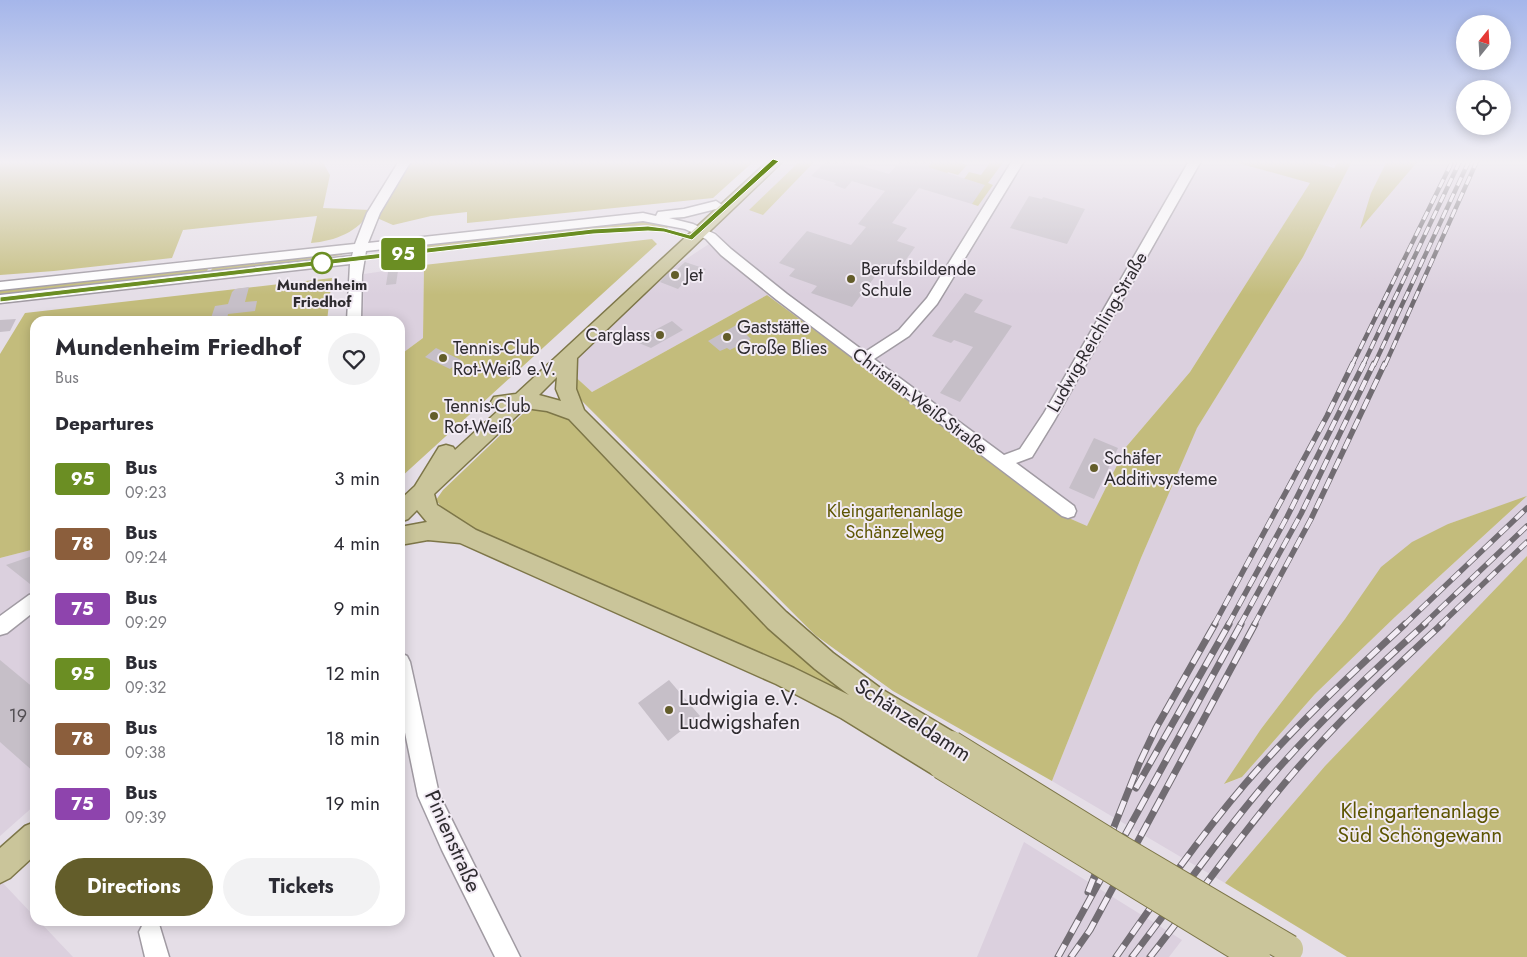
<!DOCTYPE html>
<html lang="en">
<head>
<meta charset="utf-8">
<style>
  body { margin:0; font-family:Jost,sans-serif; background:#f2f2f3; color:#2b2b33; height:100vh; display:flex; flex-direction:column; font-size:19px; white-space:nowrap }
  * { box-sizing:border-box; margin:0 }
  p { font-size:16px; color:#7c7c81 }
  .icon { flex:none; width:28px; height:28px; fill:none; stroke:currentColor; stroke-width:2; stroke-linecap:round; stroke-linejoin:round }
  .map { position:relative; flex:1; overflow:hidden }
  .side { position:absolute; left:30px; top:316px; width:375px; height:610px; display:flex; flex-direction:column; background:#fff; border-radius:15px; box-shadow:0 2px 12px #0003 }
  .side>* { flex:none }
  .badge { padding:0 10px; border-radius:4px; font-size:18px; line-height:32px }
  .needle { width:32px; rotate:18deg }
  .buttons { position:absolute; left:1456px; top:15px; display:grid; gap:10px }
  .buttons a { display:grid; place-items:center; width:55px; height:55px; border-radius:50%; background:#fff; box-shadow:0 2px 12px #0003; font-size:25px }
  .map>.badge { position:absolute; translate:-50% -50%; box-shadow:0 0 0 2px #fff }
  h2 { padding:0 25px; font-size:19px; line-height:45px }
  .round { display:grid; place-items:center; flex:none; width:52px; height:52px; border-radius:26px; background:#f2f2f3 }
  .summary { display:flex; align-items:center; justify-content:space-between; height:85px; padding:0 25px }
  h1 { font-size:24px; font-weight:700; line-height:38px }
  .action { display:flex; gap:10px; margin-top:auto; padding:10px 25px }
  .action a { flex:1; height:58px; border-radius:30px; background:#635d2a; color:#fff; font-size:20px; font-weight:700; line-height:58px; text-align:center }
  .action a+a { background:#f2f2f3; color:#2b2b33 }
  ul { padding:0; list-style:none }
  li { display:flex; align-items:center; gap:15px; height:65px; padding:0 25px }
  li div { flex:1 }
  li b { display:block; font-size:19px }
  li em { font-style:normal }
  li .badge { min-width:55px; font-weight:700; text-align:center }
  .map>svg:first-child { display:block }
  .built { fill:#dbd0de; fill-rule:evenodd }
  .green { fill:#c3bc7c }
  .building { fill:#c6bfc8 }
  .lines { fill:none; stroke-linecap:round; stroke-linejoin:round }
  .minor-casing { stroke:#a19ba3; stroke-width:3 }
  .major-casing { stroke:#7d7648; stroke-width:3 }
  .minor { fill:#fff; fill-rule:evenodd }
  .major { fill:#cac59a; fill-rule:evenodd }
  .rail-far2-casing { stroke:#716c72; stroke-width:4.5 }
  .rail-far1-casing { stroke:#716c72; stroke-width:5.5 }
  .rail-casing { stroke:#716c72; stroke-width:7 }
  .rail-far2 { stroke:#f2ebf4; stroke-width:3; stroke-dasharray:9; stroke-linecap:butt }
  .rail-far1 { stroke:#f2ebf4; stroke-width:4; stroke-dasharray:11; stroke-linecap:butt }
  .rail { stroke:#f2ebf4; stroke-width:5; stroke-dasharray:14; stroke-linecap:butt }
  .major-bridge-casing { stroke:#7d7648; stroke-width:30; stroke-linecap:butt }
  .major-bridge { stroke:#cac59a; stroke-width:28 }
  .line { fill:#6b8e23; stroke:#fff }
  .stop-dot { fill:#fff; stroke:#6b8e23; stroke-width:2.5 }
  .poi-dot { fill:#635d2a; stroke:#f2ebf4; stroke-width:2 }
  .labels { text-anchor:middle; stroke-width:4; stroke-linejoin:round; paint-order:stroke }
  .far-stop-label { font-size:15px; font-weight:bold; fill:#2e2b2f; stroke:#f2ebf4 }
  .poi-label { font-size:18px; fill:#2e2b2f; stroke:#f2ebf4; text-anchor:start }
  .street-label { font-size:18px; fill:#2e2b2f; stroke:#f2ebf4 }
  .park-label { font-size:18px; fill:#5d5503; stroke:#f2ebf4 }
  .near-number-label { font-size:18px; fill:#545055 }
  .near-poi-label { font-size:21px; fill:#2e2b2f; stroke:#f2ebf4; text-anchor:start }
  .near-street-label { font-size:21px; fill:#2e2b2f; stroke:#f2ebf4 }
  .near-park-label { font-size:21px; fill:#5d5503; stroke:#f2ebf4 }
</style>
</head>
<body>
<div class="map">
<svg width="1527" height="957" viewBox="0 0 1527 957">
  <rect width="100%" height="100%" fill="#e5dee7"/>
  <!-- built -->
  <path class="built" d="M787 161H1231L1311 182 1190 372 1126 447 1087 527 1071 519 767 295 592 392 566 369 631 295 709 244 719 235 713 229Z
    M1352 161H1387L1371 193 1392 189 1418 161H1527V556L1325 766 1225 883 1052 781 1141 558 1196 429 1303 257ZM1526 497 1395 617 1315 694 1242 777 1225 784 1261 729 1345 619 1448 524Z
    M424 265 423 338 400 355V321H363L364 274Z
    M35 549V805L0 836V558Z
    M1024 842 1182 940 1169 957H977Z
    M0 880 35 917V921H39L73 957H0Z"/>
  <!-- green -->
  <path class="green" d="M0 161H322L330 175 323 208 371 210C359 232 335 241 311 243L317 216 183 230 172 258 54 271 0 275Z
    M409 161H754L713 198 467 223V212L431 216 393 225 377 218Z
    M800 161H815L763 215 749 210Z
    M933 161H962L961 163 967 165 958 175 948 172 943 178 924 172Z
    M991 161H1004L988 183 993 185 978 206 972 204 964 179 969 172 981 175Z
    M1231 161H1309L1334 168 1338 161H1352L1303 257 1197 428 1141 558 1052 781 893 691 815 635 575 394 570 372 592 392 767 295 1071 519 1087 526 1126 447 1190 372 1310 183Z
    M1387 161H1418L1360 229 1371 193Z
    M630 222H648L671 224 667 228 645 225 588 229 379 254 380 250Z
    M652 239 657 244 400 478V355L423 338 424 265Z
    M342 253V255L209 273 214 266Z
    M210 263 205 277 0 299V286Z
    M332 278 327 321H35V549L0 558V354L25 313Z
    M532 405 567 414 871 708 543 561 449 517 436 500 443 490Z
    M1527 496 1395 617 1315 694 1242 777 1224 784 1261 729 1345 619 1381 567 1412 542 1448 524Z
    M1527 556V957H1347L1225 883 1325 766Z"/>
  <!-- building -->
  <path class="building" d="M826 161H845L889 174 900 161H933L928 167 985 185 972 204 919 188 892 223 907 228 897 241 915 247 898 271 883 266 852 307 811 293 817 286 789 276 795 269 779 263 807 231 851 245 866 227 858 224 885 191 852 181 845 189 834 185 836 183 811 176Z
    M1029 196 1042 199 1043 197 1085 209 1067 244 1010 228Z
    M685 262 706 269 697 278 690 276 678 289 660 282 668 273 672 274Z
    M398 271 396 284 386 285 388 272Z
    M249 287 245 302 257 301 255 311 228 314 227 319 210 321 215 306 228 304 232 292 235 289Z
    M965 293 983 300 974 312 1012 326 960 402 940 393 973 347 954 340 951 343 932 336Z
    M16 319 10 331 0 332V320Z
    M672 321 683 330 651 348 634 341Z
    M740 323 749 331 745 333 751 339 730 350 727 348 720 351 708 341Z
    M436 348 461 360 450 369 425 357Z
    M1094 438 1118 448 1094 499 1069 488Z
    M35 555V580L30 584 6 565Z
    M0 660 35 689V773L0 742Z
    M669 680 700 716 668 741 638 703Z"/>
  <g class="lines">
    <!-- minor casing -->
    <g class="minor-casing">
      <path id="minor" d="M399 161H411L380 213 368 243 643 213 656 216 658 212 684 209 716 201 722 205 720 208 684 217 669 218 693 224 715 234 731 249 787 294 865 352 899 330 927 298 1012 161H1024L937 304 909 336 874 359 1004 455 1020 449 1044 413 1189 161H1201L1054 421 1032 457 1016 463 1074 506 1076 511 1074 516 1068 518 1062 516 777 300 721 255 706 239 685 229 643 221 366 251 362 275 361 321H347L350 264 0 303V295L352 256 353 252 0 290V282L355 244 367 213Z
        M35 593V611L7 633 0 635V616L29 595Z
        M400 653 407 656 410 662 439 794 520 957H495L442 850 418 796 400 708Z
        M149 921 159 924 169 957H145L139 932 143 924Z"/>
    </g>
    <!-- major casing -->
    <g class="major-casing">
      <path id="major" d="M768 161H783L577 358 576 389 584 410 786 612 833 653 883 690 960 736 964 745 960 754 952 757 956 765 952 774 942 778 932 774 841 718 776 684 460 543 428 540 400 545V527L427 522 417 510 408 519 400 522V500L415 486 439 447 446 445 453 447 455 450 500 409 494 407 491 402 494 397 516 394ZM557 377 556 389 561 401 539 395ZM525 408 547 411 569 419 768 628 815 669 849 695 794 668 476 530 437 505 434 494Z
        M35 822V855L10 878 0 883V848L25 826Z"/>
    </g>
    <!-- minor -->
    <use href="#minor" class="minor"/>
    <!-- major -->
    <use href="#major" class="major"/>
    <!-- rail-far2 casing -->
    <g class="rail-far2-casing">
      <path id="rail-far2" d="M1352 365 1452 162
        M1363 365 1460 161
        M1374 365 1469 161
        M1385 365 1477 161"/>
    </g>
    <!-- rail-far1 casing -->
    <g class="rail-far1-casing">
      <path id="rail-far1" d="M1214 625 1327 416 1353 363
        M1228 625 1287 517 1364 363
        M1240 625 1301 514 1374 363
        M1254 625 1311 519 1385 363
        M1404 625 1527 508
        M1423 625 1527 526
        M1440 625 1527 542"/>
    </g>
    <!-- rail casing -->
    <g class="rail-casing">
      <path id="rail" d="M1136 788 1229 624
        M1088 892 1139 764 1156 728 1215 624
        M1058 957 1241 624
        M1071 957 1090 930 1255 624
        M1116 957C1157 898 1198 839 1245 784 1294 727 1350 675 1405 624
        M1132 957C1182 892 1229 823 1284 762 1328 713 1376 668 1425 624
        M1150 957C1199 895 1243 831 1295 771 1340 719 1391 671 1442 624"/>
    </g>
    <!-- rail-far2 -->
    <use href="#rail-far2" class="rail-far2"/>
    <!-- rail-far1 -->
    <use href="#rail-far1" class="rail-far1"/>
    <!-- rail -->
    <use href="#rail" class="rail"/>
    <!-- major-bridge casing -->
    <g class="major-bridge-casing">
      <path id="major-bridge" d="M951 745 1111 844 1289 949
        M942 765 1256 957"/>
    </g>
    <!-- major-bridge -->
    <use href="#major-bridge" class="major-bridge"/>
  </g>
  <!-- sky -->
  <linearGradient id="sky" x2="0" y2="1"><stop stop-color="#a5b6ea"/><stop offset="0.55" stop-color="#f3f0f4"/><stop offset="1" stop-color="#f3f0f4" stop-opacity="0"/></linearGradient>
  <rect width="1527" height="295" fill="url(#sky)"/>
  <!-- line -->
  <path class="line" d="M773 159 779 161 692 240 664 232 648 231 593 234 0 302V297L593 229 648 226 664 228 690 235Z"/>
  <!-- markers -->
  <circle class="stop-dot" cx="322" cy="263" r="10"/>
  <g class="poi-dot">
    <circle cx="675" cy="275" r="5"/>
    <circle cx="851" cy="279" r="5"/>
    <circle cx="660" cy="335" r="5"/>
    <circle cx="727" cy="337" r="5"/>
    <circle cx="443" cy="358" r="5"/>
    <circle cx="434" cy="416" r="5"/>
    <circle cx="1094" cy="468" r="5"/>
    <circle cx="669" cy="710" r="5"/>
  </g>
  <g class="labels">
    <!-- far-stop labels -->
    <g class="far-stop-label">
      <text x="322" y="290">Mundenheim<tspan x="322" dy="17">Friedhof</tspan></text>
    </g>
    <!-- poi labels -->
    <g class="poi-label">
      <text x="861" y="275">Berufsbildende<tspan x="861" dy="21">Schule</tspan></text>
      <text x="685" y="281">Jet</text>
      <text x="737" y="333">Gaststätte<tspan x="737" dy="21">Große Blies</tspan></text>
      <text x="650" y="341" text-anchor="end">Carglass</text>
      <text x="453" y="354">Tennis-Club<tspan x="453" dy="21">Rot-Weiß e.V.</tspan></text>
      <text x="444" y="412">Tennis-Club<tspan x="444" dy="21">Rot-Weiß</tspan></text>
      <text x="1104" y="464">Schäfer<tspan x="1104" dy="21">Additivsysteme</tspan></text>
    </g>
    <!-- street labels -->
    <g class="street-label">
      <text transform="translate(1097 332) rotate(-60)" y="6">Ludwig-Reichling-Straße</text>
      <text transform="translate(920 401) rotate(37)" y="6">Christian-Weiß-Straße</text>
    </g>
    <!-- park labels -->
    <g class="park-label">
      <text x="895" y="517">Kleingartenanlage<tspan x="895" dy="21">Schänzelweg</tspan></text>
    </g>
    <!-- near-number labels -->
    <g class="near-number-label">
      <text x="18" y="722">19</text>
    </g>
    <!-- near-poi labels -->
    <g class="near-poi-label">
      <text x="679" y="705">Ludwigia e.V.<tspan x="679" dy="24">Ludwigshafen</tspan></text>
    </g>
    <!-- near-street labels -->
    <g class="near-street-label">
      <text transform="translate(913 720) rotate(33)" y="7">Schänzeldamm</text>
      <text transform="translate(453 841) rotate(66)" y="7">Pinienstraße</text>
    </g>
    <!-- near-park labels -->
    <g class="near-park-label">
      <text x="1420" y="818">Kleingartenanlage<tspan x="1420" dy="24">Süd Schöngewann</tspan></text>
    </g>
  </g>
</svg>
<div class="buttons">
<a><svg class="needle" viewBox="-14 -14 28 28"><path d="M0-13l5 13h-10z" fill="#e53935"/><path d="M0 13l5-13h-10z" fill="#7c7c81"/></svg></a>
<a><svg class="icon" aria-label="locate" viewBox="0 0 24 24"><circle cx="12" cy="12" r="6"/><path d="M12 2v4M12 18v4M2 12h4M18 12h4"/></svg></a>
</div>
<b class="badge" style="left:403px;top:254px;background:#6b8e23;color:#fff">95</b>
<section class="side">
<div class="summary"><div><h1>Mundenheim Friedhof</h1><p>Bus</p></div><a class="round"><svg class="icon" aria-label="heart" viewBox="0 0 24 24"><path d="M12 20l-8-8c-3-5 5-10 8-4 3-6 11-1 8 4z"/></svg></a></div>
<h2>Departures</h2>
<ul>
<li><span class="badge" style="background:#6b8e23;color:#fff">95</span><div><b>Bus</b><p>09:23</p></div><em>3 min</em></li>
<li><span class="badge" style="background:#8b5e3c;color:#fff">78</span><div><b>Bus</b><p>09:24</p></div><em>4 min</em></li>
<li><span class="badge" style="background:#8e44ad;color:#fff">75</span><div><b>Bus</b><p>09:29</p></div><em>9 min</em></li>
<li><span class="badge" style="background:#6b8e23;color:#fff">95</span><div><b>Bus</b><p>09:32</p></div><em>12 min</em></li>
<li><span class="badge" style="background:#8b5e3c;color:#fff">78</span><div><b>Bus</b><p>09:38</p></div><em>18 min</em></li>
<li><span class="badge" style="background:#8e44ad;color:#fff">75</span><div><b>Bus</b><p>09:39</p></div><em>19 min</em></li>
</ul>
<div class="action"><a>Directions</a><a>Tickets</a></div>
</section>
</div>
</body>
</html>
